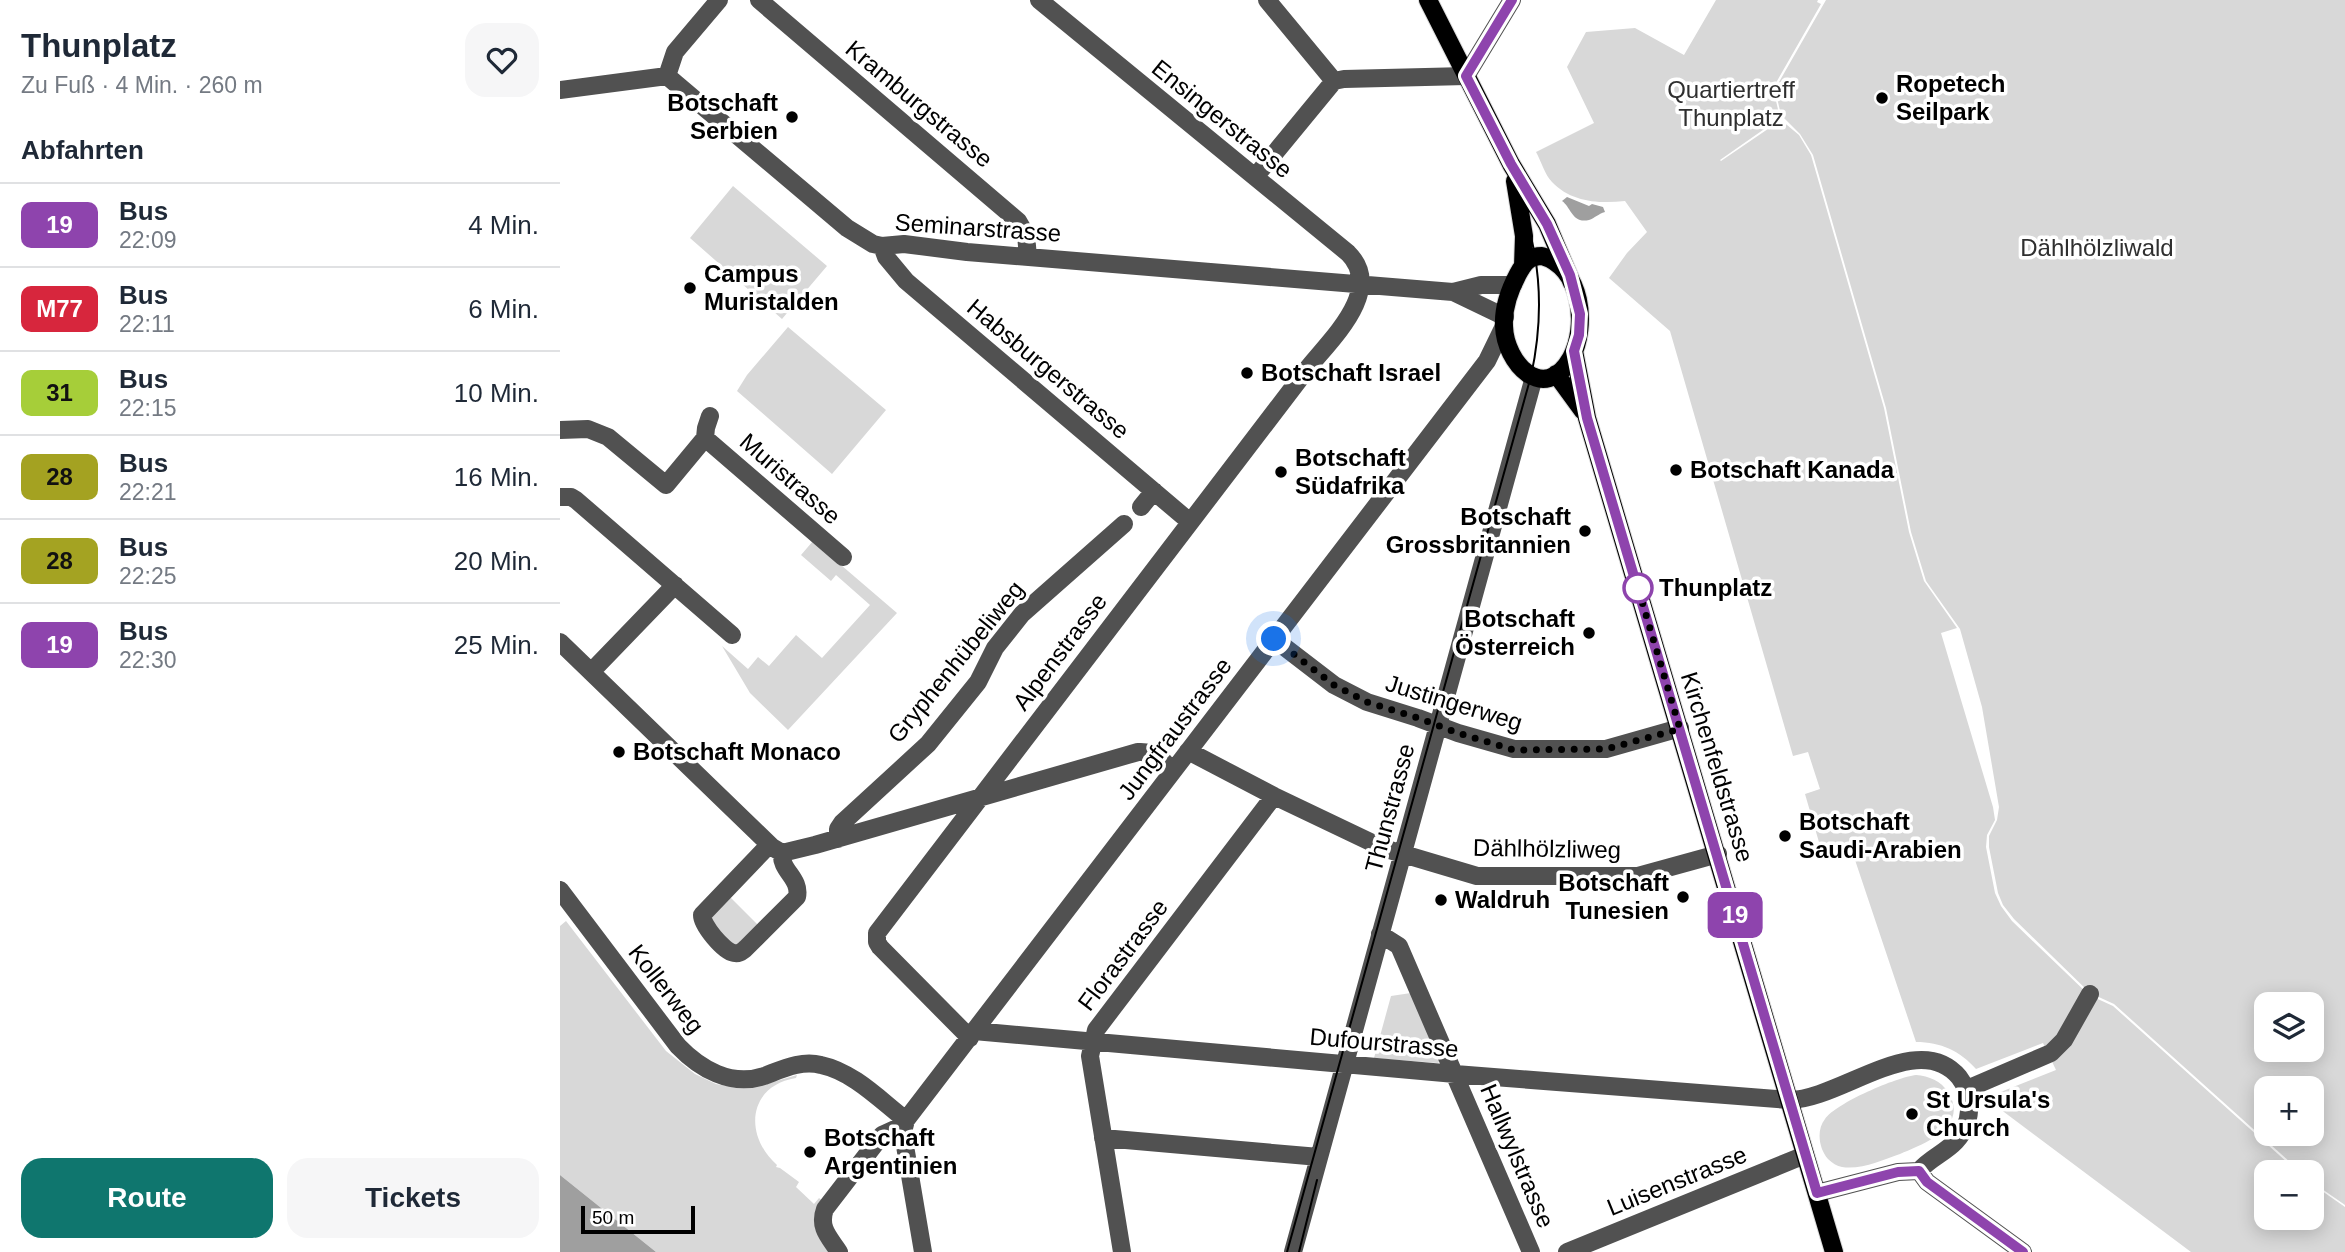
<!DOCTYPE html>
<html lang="de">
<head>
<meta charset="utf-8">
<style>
  body { margin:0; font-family:Arial,sans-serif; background:#f6f6f7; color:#1f2937; height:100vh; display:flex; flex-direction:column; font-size:26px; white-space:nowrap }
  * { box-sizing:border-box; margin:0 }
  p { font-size:23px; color:#747a83 }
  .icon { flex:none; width:38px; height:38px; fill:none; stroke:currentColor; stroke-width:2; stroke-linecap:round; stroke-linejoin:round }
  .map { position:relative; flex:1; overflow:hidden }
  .side { display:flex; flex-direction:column; background:#fff; width:560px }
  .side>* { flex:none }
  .badge { padding:0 14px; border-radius:10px; font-size:24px; line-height:46px }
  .controls { position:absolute; left:1694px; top:992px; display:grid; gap:14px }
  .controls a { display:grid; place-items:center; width:70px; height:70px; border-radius:14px; background:#fff; box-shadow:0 4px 18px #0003; font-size:35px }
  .scale { position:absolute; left:21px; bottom:18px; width:114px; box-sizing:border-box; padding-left:7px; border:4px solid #000; border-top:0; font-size:19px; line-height:24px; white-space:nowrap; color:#000; -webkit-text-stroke:5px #fff; paint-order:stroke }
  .you { position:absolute; width:35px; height:35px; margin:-18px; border:5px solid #fff; border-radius:50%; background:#1a73e8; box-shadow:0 0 0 10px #1a73e833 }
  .map>.badge { position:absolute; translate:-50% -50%; box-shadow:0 0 0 4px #fff }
  h2 { padding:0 21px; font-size:26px; line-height:63px }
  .round { display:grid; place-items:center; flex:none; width:74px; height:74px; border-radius:21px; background:#f6f6f7 }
  .overview { display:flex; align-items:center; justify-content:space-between; height:119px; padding:0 21px }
  h1 { font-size:33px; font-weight:700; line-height:52px }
  .button { display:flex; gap:14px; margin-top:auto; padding:14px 21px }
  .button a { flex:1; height:80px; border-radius:21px; background:#0f766e; color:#fff; font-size:28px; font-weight:700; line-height:80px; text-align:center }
  .button a+a { background:#f6f6f7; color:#1f2937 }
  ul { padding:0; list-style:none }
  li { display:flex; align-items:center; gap:21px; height:84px; padding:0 21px; border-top:2px solid #e0e1e3 }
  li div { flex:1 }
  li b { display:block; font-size:26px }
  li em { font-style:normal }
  li .badge { min-width:77px; font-weight:700; text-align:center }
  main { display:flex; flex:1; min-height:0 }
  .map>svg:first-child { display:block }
  .green { fill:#d8d8d8; fill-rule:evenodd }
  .water { fill:#9f9f9f }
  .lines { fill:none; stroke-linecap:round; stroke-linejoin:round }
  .major-casing { stroke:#dbdbdb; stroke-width:20 }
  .minor { stroke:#515151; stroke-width:18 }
  .major { stroke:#000; stroke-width:18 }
  .tram { stroke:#000; stroke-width:2 }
  .line-casing { stroke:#fff; stroke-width:16 }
  .line { stroke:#8e44ad; stroke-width:10 }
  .walk { stroke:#000; stroke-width:7; stroke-dasharray:0 12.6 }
  .poi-dot { fill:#000; stroke:#fff; stroke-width:2.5 }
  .stop-dot { fill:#fff; stroke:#8e44ad; stroke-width:3.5 }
  .labels { text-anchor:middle; stroke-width:7; stroke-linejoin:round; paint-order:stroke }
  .poi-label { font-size:24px; font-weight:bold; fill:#000; stroke:#fff; text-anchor:start }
  .park-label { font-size:24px; fill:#2f2f2f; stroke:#fff }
  .street-label { font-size:24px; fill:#000; stroke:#fff }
  .stop-label { font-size:24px; font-weight:bold; fill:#000; stroke:#fff; text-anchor:start }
</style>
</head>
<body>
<main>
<section class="side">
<div class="overview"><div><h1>Thunplatz</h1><p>Zu Fuß · 4 Min. · 260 m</p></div><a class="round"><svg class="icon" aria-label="heart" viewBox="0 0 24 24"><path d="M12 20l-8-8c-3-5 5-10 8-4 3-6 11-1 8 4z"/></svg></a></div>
<h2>Abfahrten</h2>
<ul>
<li><span class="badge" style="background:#8e44ad;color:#fff">19</span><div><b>Bus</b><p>22:09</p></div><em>4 Min.</em></li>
<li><span class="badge" style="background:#d7263d;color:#fff">M77</span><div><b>Bus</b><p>22:11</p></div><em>6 Min.</em></li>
<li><span class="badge" style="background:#a6ce39;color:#111">31</span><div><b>Bus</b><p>22:15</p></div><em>10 Min.</em></li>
<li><span class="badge" style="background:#a4a221;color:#111">28</span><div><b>Bus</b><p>22:21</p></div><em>16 Min.</em></li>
<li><span class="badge" style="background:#a4a322;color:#111">28</span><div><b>Bus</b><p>22:25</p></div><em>20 Min.</em></li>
<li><span class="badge" style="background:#8e44ad;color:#fff">19</span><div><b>Bus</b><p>22:30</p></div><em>25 Min.</em></li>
</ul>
<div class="button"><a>Route</a><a>Tickets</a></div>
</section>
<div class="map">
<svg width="1785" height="1252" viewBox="0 0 1785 1252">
  <rect width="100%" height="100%" fill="#fff"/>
  <!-- green -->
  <path class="green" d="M1156 0H1258L1257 2 1261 4 1213 88 1220 118 1160 160 1161 161 1221 120 1239 135 1251 155 1324 408 1349 532 1364 581 1397 628 1381 633 1433 807 1435 820 1427 835 1426 847 1435 893 1441 906 1452 921 1529 995 1553 1006 1738 1172H1706V1218H1752V1184L1785 1207V1252H1631L1428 1100V1097L1496 1070 1483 1043 1416 1069C1400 1051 1381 1042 1356 1042L1291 848 1263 856 1245 794 1260 789 1248 752 1233 756 1110 331 1049 278 1067 253 1087 232 1065 201C1039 204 1011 202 992 182 985 175 981 161 976 152L1034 123 1007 67 1026 32 1075 28 1124 55Z
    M1266 0H1785V1205L1752 1182V1172H1741L1554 1004 1530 993 1454 919 1443 905 1438 893 1429 847V836L1437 820 1439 807 1422 707 1400 629 1366 581 1351 532 1326 408 1253 155 1240 134 1221 115 1215 89ZM1706 1004H1752V1050H1706ZM1706 1088H1752V1134H1706Z
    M173 186 267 266 222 319 130 238Z
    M228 327 326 410 272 474 177 391 187 375Z
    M253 541 337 613 228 730 190 693 162 646 188 669 198 657 209 666 236 635 262 658 310 605 276 575 271 581 241 555Z
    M167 894 200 927 175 948 149 924 148 913Z
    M6 921 106 1051 135 1074 156 1084 177 1088 199 1086 237 1075 236 1078C187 1086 184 1136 217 1165L216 1167 220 1168 239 1182 236 1187 254 1204 259 1198 267 1204 279 1252H96L0 1175V926Z
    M851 993 880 1061 878 1063 814 1058 831 996Z
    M1356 1075C1369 1076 1381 1081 1388 1092 1410 1127 1364 1144 1340 1154 1323 1160 1301 1170 1282 1167 1277 1166 1272 1163 1268 1159 1259 1149 1256 1130 1265 1119 1276 1103 1337 1077 1356 1075Z"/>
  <!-- water -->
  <path class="water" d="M1007 197 1029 206 1032 204 1043 207 1045 212C1038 214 1035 218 1029 220 1012 224 1011 207 1002 201Z
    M0 1175 96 1252H0Z"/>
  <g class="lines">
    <!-- major casing -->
    <g class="major-casing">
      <path id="major" d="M868 0 951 164 987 224 1012 283
        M955 181 964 236 963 266
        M982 256C1022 268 1028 326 1011 358 984 405 945 363 944 326 943 308 950 289 958 274 964 263 969 256 982 256Z
        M1014 351 1027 418 1274 1252
        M996 374 1023 411"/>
    </g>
    <!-- minor -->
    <path class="minor" d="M199 0 458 221 466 235 468 257
      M707 0 774 81
      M107 76 287 228 313 244 322 246 344 244 407 252 893 292 921 285H953
      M107 76 115 52 159 0
      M0 90 107 76
      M695 177 774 81 784 79 906 76 952 0
      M322 246 326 257 346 281 630 522
      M893 292 945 317
      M0 430 28 429 48 437 106 485 145 438 146 428 150 416
      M145 438 283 557
      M0 497H11L16 500 172 635
      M581 507 594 491
      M714 639 774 685 807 702 858 718 898 733 954 749H1046L1120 728
      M0 642 212 847 222 853 255 845 578 752C596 751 603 759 612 772
      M31 672 115 585
      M628 751 714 796 823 848 917 876H1078L1158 854
      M278 839V829L282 823 368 744 418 682 435 648 462 614 564 524
      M209 845 142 915C142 925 163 951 174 953 179 954 181 952 185 949L237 897C241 878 220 871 222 853
      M0 890 118 1046C140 1069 171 1087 204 1076 223 1069 241 1060 261 1065 294 1072 321 1101 346 1120
      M820 934 839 946 971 1252
      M414 1031 895 1074 1229 1100C1280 1100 1358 1028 1399 1077 1414 1096 1412 1124 1396 1141 1385 1153 1370 1158 1359 1171L1338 1172 1257 1193
      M410 1038 320 947 317 942V933L748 368C771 339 825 290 788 253L479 0
      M1407 1089 1491 1053 1504 1040 1530 994
      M543 1138 759 1157
      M1359 1171 1367 1182 1463 1252
      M279 1252C270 1238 258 1228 265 1209L322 1135 344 1125
      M363 1252 344 1140V1128L346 1120 927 361 944 326
      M562 1252 530 1056 536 1030 714 796
      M733 1252 974 377
      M1007 1252 1245 1155"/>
    <!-- major -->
    <use href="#major" class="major"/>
    <!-- tram -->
    <path class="tram" d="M727 1252 971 376C994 271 966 203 920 110 901 73 883 37 865 0
      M739 1252 757 1180"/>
  </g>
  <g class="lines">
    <!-- line casing -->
    <g class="line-casing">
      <path id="line" d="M952 0 906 76 951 164 987 224 1010 275 1020 314 1019 335 1014 351 1027 418 1257 1193 1338 1172 1359 1171 1367 1182 1463 1252"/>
    </g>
    <!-- line -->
    <use href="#line" class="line"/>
    <!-- walk -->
    <path class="walk" d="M714 639 774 685 807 702 858 718 898 733 954 750 1046 749 1120 729 1078 588"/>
  </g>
  <!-- markers -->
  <g class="poi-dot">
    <circle cx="1322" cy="98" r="7"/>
    <circle cx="232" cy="117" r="7"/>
    <circle cx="130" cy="288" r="7"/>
    <circle cx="687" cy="373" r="7"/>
    <circle cx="1116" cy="470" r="7"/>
    <circle cx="721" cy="472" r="7"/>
    <circle cx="1025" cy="531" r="7"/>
    <circle cx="1029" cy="633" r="7"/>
    <circle cx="59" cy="752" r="7"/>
    <circle cx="1225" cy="836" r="7"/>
    <circle cx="1123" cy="897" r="7"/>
    <circle cx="881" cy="900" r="7"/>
    <circle cx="1352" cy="1114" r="7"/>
    <circle cx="250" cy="1152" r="7"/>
  </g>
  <circle class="stop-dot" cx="1078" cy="588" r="14"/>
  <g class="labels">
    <!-- poi labels -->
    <g class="poi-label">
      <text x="1336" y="92">Ropetech<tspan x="1336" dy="28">Seilpark</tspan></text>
      <text x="218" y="111" text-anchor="end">Botschaft<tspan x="218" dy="28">Serbien</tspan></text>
      <text x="144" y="282">Campus<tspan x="144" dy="28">Muristalden</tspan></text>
      <text x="701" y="381">Botschaft Israel</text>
      <text x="735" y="466">Botschaft<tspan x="735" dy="28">Südafrika</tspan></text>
      <text x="1130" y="478">Botschaft Kanada</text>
      <text x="1011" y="525" text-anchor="end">Botschaft<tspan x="1011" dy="28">Grossbritannien</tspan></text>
      <text x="1015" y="627" text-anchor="end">Botschaft<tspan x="1015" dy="28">Österreich</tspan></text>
      <text x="73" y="760">Botschaft Monaco</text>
      <text x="1239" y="830">Botschaft<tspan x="1239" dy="28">Saudi-Arabien</tspan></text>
      <text x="1109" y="891" text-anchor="end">Botschaft<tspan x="1109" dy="28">Tunesien</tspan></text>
      <text x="895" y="908">Waldruh</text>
      <text x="1366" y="1108">St Ursula's<tspan x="1366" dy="28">Church</tspan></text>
      <text x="264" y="1146">Botschaft<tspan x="264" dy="28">Argentinien</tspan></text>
    </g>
    <!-- park labels -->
    <g class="park-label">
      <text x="1171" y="98">Quartiertreff<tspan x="1171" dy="28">Thunplatz</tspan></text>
      <text x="1537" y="256">Dählhölzliwald</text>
    </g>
    <!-- street labels -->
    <g class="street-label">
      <text transform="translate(359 104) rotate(40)" y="8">Kramburgstrasse</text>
      <text transform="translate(662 119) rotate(39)" y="8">Ensingerstrasse</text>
      <text transform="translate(418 228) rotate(4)" y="8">Seminarstrasse</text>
      <text transform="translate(488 369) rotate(40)" y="8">Habsburgerstrasse</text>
      <text transform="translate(230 479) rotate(41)" y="8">Muristrasse</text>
      <text transform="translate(500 652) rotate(-53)" y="8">Alpenstrasse</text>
      <text transform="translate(396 662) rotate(-51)" y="8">Gryphenhübeliweg</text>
      <text transform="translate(894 703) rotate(17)" y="8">Justingerweg</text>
      <text transform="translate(615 729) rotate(-53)" y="8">Jungfraustrasse</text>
      <text transform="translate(1157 767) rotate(73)" y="8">Kirchenfeldstrasse</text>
      <text transform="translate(830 808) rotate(-75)" y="8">Thunstrasse</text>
      <text transform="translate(987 849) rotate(1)" y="8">Dählhölzliweg</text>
      <text transform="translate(563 955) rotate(-53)" y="8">Florastrasse</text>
      <text transform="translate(106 989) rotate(52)" y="8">Kollerweg</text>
      <text transform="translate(824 1043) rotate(5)" y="8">Dufourstrasse</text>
      <text transform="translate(957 1156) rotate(67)" y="8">Hallwylstrasse</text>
      <text transform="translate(1117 1181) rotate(-22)" y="8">Luisenstrasse</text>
    </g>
    <!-- stop labels -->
    <g class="stop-label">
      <text x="1099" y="596">Thunplatz</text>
    </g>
  </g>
</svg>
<div class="controls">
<a><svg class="icon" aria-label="layers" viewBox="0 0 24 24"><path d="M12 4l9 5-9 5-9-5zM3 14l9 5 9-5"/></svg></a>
<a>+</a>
<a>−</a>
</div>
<div class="scale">50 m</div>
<div class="you" style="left:714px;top:639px"></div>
<b class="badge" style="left:1175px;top:915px;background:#8e44ad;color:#fff">19</b>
</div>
</main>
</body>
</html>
